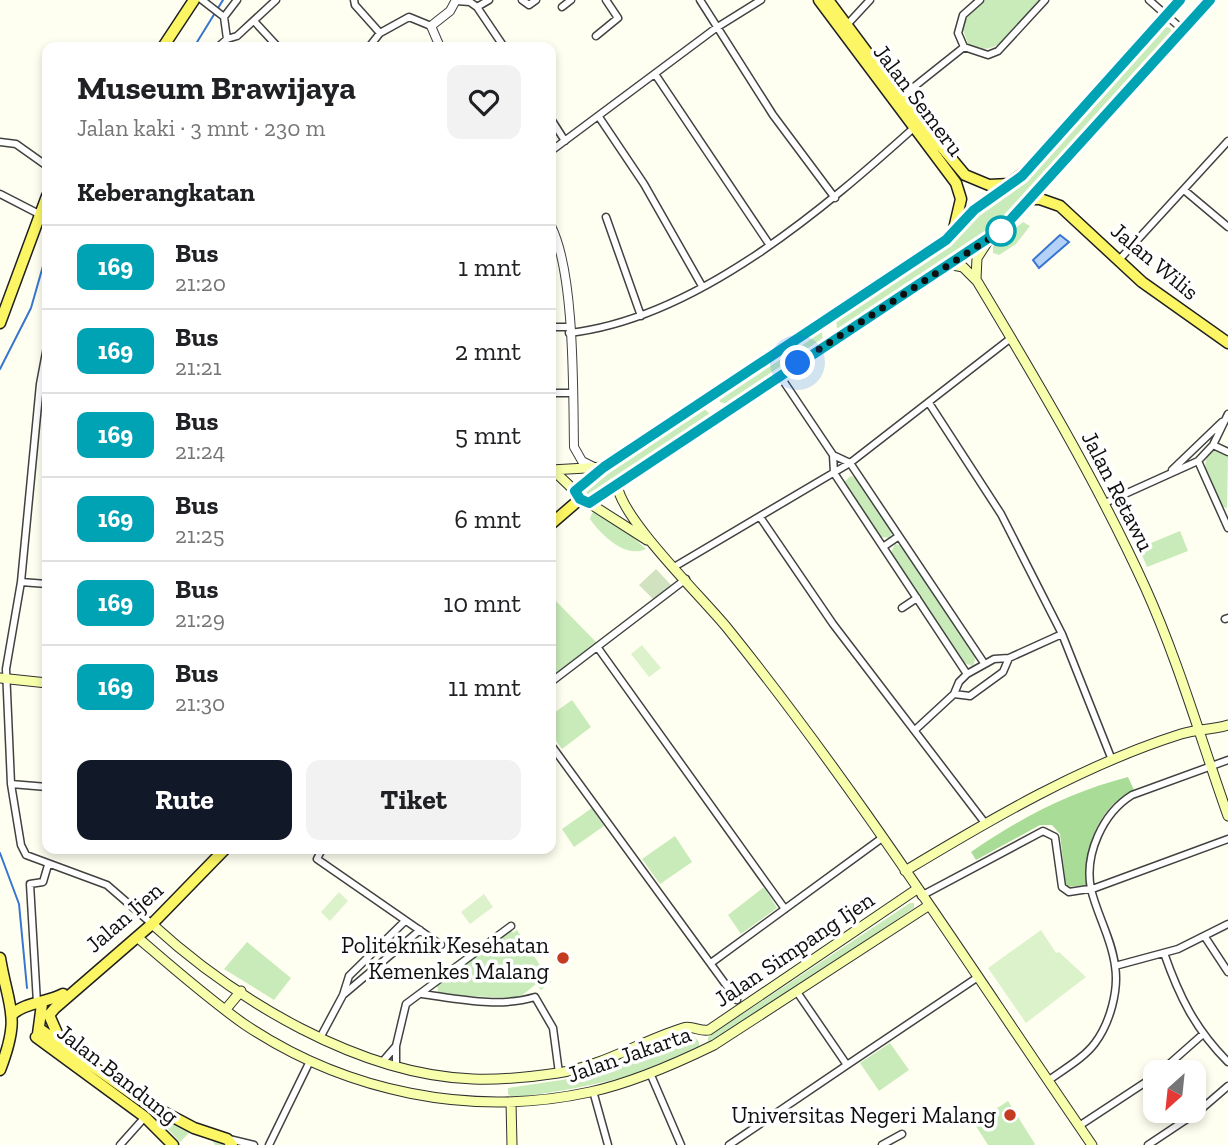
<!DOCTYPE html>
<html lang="id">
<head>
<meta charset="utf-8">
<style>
  body { margin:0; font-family:"Zilla Slab",serif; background:#f2f2f2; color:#202124; height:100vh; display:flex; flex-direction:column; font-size:26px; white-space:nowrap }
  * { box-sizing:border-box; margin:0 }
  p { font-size:23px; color:#757577 }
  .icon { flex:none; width:38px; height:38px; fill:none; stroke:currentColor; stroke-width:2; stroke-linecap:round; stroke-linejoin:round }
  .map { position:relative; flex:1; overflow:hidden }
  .side { position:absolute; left:42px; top:42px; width:514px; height:812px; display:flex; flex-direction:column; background:#fff; border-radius:14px; box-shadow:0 4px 10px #0003 }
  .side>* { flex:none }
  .badge { padding:0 14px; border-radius:10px; font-size:24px; line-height:46px }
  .needle { width:46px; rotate:207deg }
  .controls { position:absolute; left:1143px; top:1060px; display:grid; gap:14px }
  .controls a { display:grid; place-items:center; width:63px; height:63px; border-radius:14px; background:#fff; box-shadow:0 4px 10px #0003; font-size:35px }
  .you { position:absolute; width:35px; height:35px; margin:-18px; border:5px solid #fff; border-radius:50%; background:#1a73e8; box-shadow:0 0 0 10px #1a73e833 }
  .map>.badge { position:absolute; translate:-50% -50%; box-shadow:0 0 0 4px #fff }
  h2 { padding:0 35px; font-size:26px; line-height:63px }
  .round { display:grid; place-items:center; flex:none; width:74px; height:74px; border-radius:14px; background:#f2f2f2 }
  .head { display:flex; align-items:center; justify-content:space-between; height:119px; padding:0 35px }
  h1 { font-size:33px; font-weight:800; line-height:52px }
  .primary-button { display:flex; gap:14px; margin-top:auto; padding:14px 35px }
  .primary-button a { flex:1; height:80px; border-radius:14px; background:#111827; color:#fff; font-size:28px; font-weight:800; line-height:80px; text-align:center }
  .primary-button a+a { background:#f2f2f2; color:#202124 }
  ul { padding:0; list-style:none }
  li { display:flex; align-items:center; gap:21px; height:84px; padding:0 35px; border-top:2px solid #e0e0e0 }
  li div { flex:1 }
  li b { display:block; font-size:26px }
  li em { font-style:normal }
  li .badge { min-width:77px; font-weight:700; text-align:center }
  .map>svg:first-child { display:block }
  .green { fill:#c9ebb9 }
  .forest { fill:#a8dc97 }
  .cemetery { fill:#d0e2c0 }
  .pitch { fill:#dcf2cb }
  .water { fill:#b4d1f8; stroke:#3875d1; stroke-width:2 }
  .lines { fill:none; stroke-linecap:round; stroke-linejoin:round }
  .stream { stroke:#3875d1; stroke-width:2 }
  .minor-casing { stroke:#424242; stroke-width:9 }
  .tertiary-casing { stroke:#424242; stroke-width:10 }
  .secondary-casing { stroke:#313131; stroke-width:11 }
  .primary-casing { stroke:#202020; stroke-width:13 }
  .minor { stroke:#fff; stroke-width:6 }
  .tertiary { stroke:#fff; stroke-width:8 }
  .secondary { stroke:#f7ffac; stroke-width:9 }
  .primary { stroke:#fcf664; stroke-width:10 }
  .line-casing { stroke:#fff; stroke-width:16 }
  .line { stroke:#00a3b4; stroke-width:10 }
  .walk { stroke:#0f0f0f; stroke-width:7; stroke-dasharray:0 12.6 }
  .stop-dot { fill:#fff; stroke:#00a3b4; stroke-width:3.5 }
  .poi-dot { fill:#c43b22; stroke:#fff; stroke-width:2.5 }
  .labels { text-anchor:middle; stroke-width:7; stroke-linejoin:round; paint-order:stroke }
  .street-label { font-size:23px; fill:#0f0f0f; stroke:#fff }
  .poi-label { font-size:23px; fill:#0f0f0f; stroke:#fff; text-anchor:end }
</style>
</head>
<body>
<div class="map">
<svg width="1228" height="1145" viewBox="0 0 1228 1145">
  <rect width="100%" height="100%" fill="#fffff1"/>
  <!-- green -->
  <path class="green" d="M985 0H1041C1022 20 997 64 968 44L962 27 966 16Z
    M1163 26 1170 28 1173 34 1009 219 843 329 837 328 836 319 961 231 981 211 1022 179Z
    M1023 222 1030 226 1016 244 999 255 993 253V246Z
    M817 331 822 333 823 341 730 405 720 402 719 396Z
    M702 407 709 413 708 418 590 497 584 490 606 469Z
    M1216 450 1228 456 1227 508 1222 507C1215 490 1192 460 1216 450Z
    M851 476 857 478 892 530 890 538 881 537 846 485 845 481Z
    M596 512 623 528 646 549C626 559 601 535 590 519L592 513Z
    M1180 531 1188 551 1147 567 1139 548Z
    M895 544 902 546 976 656 973 666 964 663 891 553Z
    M551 596 597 643 556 674 551 669Z
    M572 700 591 727 562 749 551 734V715Z
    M592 808 604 826 574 847 562 829Z
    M675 836 692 862 660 884 642 859Z
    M764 887 777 908 741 934 728 915Z
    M910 903H914V908L740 1025 708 1042V1037Z
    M511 929 513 933 517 930 551 982 541 990 536 984 519 998 463 996 438 992 437 985Z
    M247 942 291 978 274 1000 224 969Z
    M694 1036 699 1042V1047C642 1079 576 1089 512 1098L508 1094V1088L588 1076Z
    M890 1043 909 1070 879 1091 860 1063Z
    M1008 1101 1035 1144 1034 1145H988L974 1123Z
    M154 1114 221 1142 224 1145H215L212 1140 190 1132 180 1142Z"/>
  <!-- forest -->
  <path class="forest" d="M1128 777 1134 790C1099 805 1083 849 1087 885L1066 887 1060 834 1052 825H1040L976 860 971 852C1020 818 1070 792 1128 777Z"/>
  <!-- cemetery -->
  <path class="cemetery" d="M656 569 671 585 654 600 639 585Z"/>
  <!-- pitch -->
  <path class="pitch" d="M642 645 661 668 649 677 631 654Z
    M339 892 348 901 330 921 321 912Z
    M484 894 493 907 470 924 461 912Z
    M1041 930 1056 953 1059 952 1086 977 1026 1023 988 968Z"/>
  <!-- water -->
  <path class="water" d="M1060 235 1069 242 1039 268 1033 260Z"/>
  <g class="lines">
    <!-- stream -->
    <path class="stream" d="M194 47 223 0
      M0 369 31 308 47 252
      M0 853 19 904 27 988"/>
    <!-- minor casing -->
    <g class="minor-casing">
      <path id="minor" d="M202 0 224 17 237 0
        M354 0 355 5 380 33
        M522 0 529 5 536 0
        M700 0 773 115 835 198
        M980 0 963 15 958 33 964 47 988 55 998 51 1045 0
        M1149 0 1183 30
        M456 1 470 2 477 7 489 0
        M477 7 504 47
        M562 7 571 0
        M224 17 227 39
        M254 21 278 47
        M845 27 870 0
        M596 36 618 18 606 0
        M218 47 227 39 237 36 276 0
        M369 47 380 33 409 17 431 26
        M655 74 769 244
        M900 98 964 47
        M599 117 644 184 702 286
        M551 119 565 141
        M0 142 16 144 47 166
        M551 151 716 28 761 0
        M1184 190 1228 227
        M0 194 39 214
        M606 217 641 316
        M1119 260 1228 141
        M551 327H569
        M569 333C696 319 825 208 917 125
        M47 347 40 384 21 582 6 669 11 784 21 845 26 855 107 885 152 924
        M780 376 833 455 834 473 967 674
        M551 393H572
        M929 403 1001 514 1062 634 1112 760
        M1213 445 1228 452
        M833 455 850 463 984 663
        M1198 461 1228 528
        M1172 470 1222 422
        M1105 503 1198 461 1213 445 1228 414
        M760 517 833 624 985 823
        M883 547 899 536
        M674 567 850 463 1011 338
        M21 582 47 584
        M902 608 917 598
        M1225 619 1228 618
        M598 648 785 909
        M551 682 686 579
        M954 694 970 696 1003 672 1009 658
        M915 730 954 694 959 682 967 674 994 659 1009 658 1062 634
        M551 745 737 1000
        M11 784 47 787
        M322 849 317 859 441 945
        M921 896 1043 831 1055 837 1062 887 1069 892 1095 888 1228 839
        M1205 937 1228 972
        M1164 953C1179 996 1195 1029 1228 1062
        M711 963 882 838
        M1115 966 1178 949 1228 924
        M422 994C459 999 499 1008 535 997L553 1028 559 1073
        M343 995 420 930
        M37 1003 30 884 43 882 48 865
        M320 1038 343 995 349 976 405 921
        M383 1061 396 1046
        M396 1065V1046L406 1004 511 926
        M847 1065 978 977
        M650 1073 681 1145
        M1159 1073 1202 1035
        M1049 1080C1064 1069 1084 1058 1095 1043 1110 1023 1119 990 1115 966 1112 939 1097 915 1091 889 1084 854 1103 813 1132 795L1228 760
        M593 1091 608 1145
        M1079 1126 1155 1076
        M229 1139 254 1145
        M120 1145 145 1117
        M269 1145 310 1061
        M729 1145 847 1065 797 992
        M882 1145 902 1134
        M1148 1145 1199 1111 1228 1086"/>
    </g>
    <!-- tertiary casing -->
    <g class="tertiary-casing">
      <path id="tertiary" d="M440 47 431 26 450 11 456 0
        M551 226C575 273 573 392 574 447L582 461 594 467"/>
    </g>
    <!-- secondary casing -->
    <g class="secondary-casing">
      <path id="secondary" d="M948 264 963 267 977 281C1037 381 1096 480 1145 587 1178 660 1201 740 1228 816
        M976 279 977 258 988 241
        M551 470 604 467
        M553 470 575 491
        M617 483C618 516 704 599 728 629 860 793 973 972 1092 1145
        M589 503 647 540
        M0 678 47 683
        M905 871C993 818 1083 765 1181 734 1197 729 1212 730 1228 725
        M152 924C235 1000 359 1075 473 1079 501 1080 531 1077 558 1073 603 1066 641 1041 683 1028 692 1025 700 1032 709 1030L917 889
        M137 937C172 967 207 998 244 1024 345 1092 471 1118 590 1092 632 1083 675 1064 714 1045L928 906
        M226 1009 241 991
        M511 1102 512 1145"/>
    </g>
    <!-- primary casing -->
    <g class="primary-casing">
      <path id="primary" d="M819 0 956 183 961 199 954 229
        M828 0 901 98 965 175 989 185 1010 184
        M1180 0 1025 172 974 210 946 240 604 467 575 491 580 499 589 503 1006 226 1210 0
        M163 47 194 0
        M1031 199H1040L1060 206 1142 282 1228 343
        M0 323 47 196
        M551 524 580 499
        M0 958C9 1011 21 1015 0 1070
        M13 1014C23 1003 49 1002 63 994
        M40 1029 139 1099 194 1128 227 1139 232 1145
        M38 1034 42 1004
        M36 1037 145 1117 173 1145
        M60 1040 49 1015 55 1008 152 924 225 849"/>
    </g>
    <!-- minor -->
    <use href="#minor" class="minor"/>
    <!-- tertiary -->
    <use href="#tertiary" class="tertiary"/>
    <!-- secondary -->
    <use href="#secondary" class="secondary"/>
    <!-- primary -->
    <use href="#primary" class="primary"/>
  </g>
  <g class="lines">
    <!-- line casing -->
    <g class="line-casing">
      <path id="line" d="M1180 0 1022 176 974 210 946 240 604 467 575 491 580 499 589 503 1002 229 1210 0"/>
    </g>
    <!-- line -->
    <use href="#line" class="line"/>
    <!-- walk -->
    <path class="walk" d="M798 363 1001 231"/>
  </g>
  <!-- markers -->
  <circle class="stop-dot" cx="1001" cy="231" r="14"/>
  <g class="poi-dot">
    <circle cx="563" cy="958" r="7"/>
    <circle cx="1010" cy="1115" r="7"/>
  </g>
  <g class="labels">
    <!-- street labels -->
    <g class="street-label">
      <text transform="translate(919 100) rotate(53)" y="8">Jalan Semeru</text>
      <text transform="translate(1155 261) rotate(40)" y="8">Jalan Wilis</text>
      <text transform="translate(1118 491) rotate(63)" y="8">Jalan Retawu</text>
      <text transform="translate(124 917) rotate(-41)" y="8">Jalan Ijen</text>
      <text transform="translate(794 949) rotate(-34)" y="8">Jalan Simpang Ijen</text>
      <text transform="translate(629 1054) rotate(-19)" y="8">Jalan Jakarta</text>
      <text transform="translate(118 1074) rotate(38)" y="8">Jalan Bandung</text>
    </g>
    <!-- poi labels -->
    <g class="poi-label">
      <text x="549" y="953">Politeknik Kesehatan<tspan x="549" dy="26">Kemenkes Malang</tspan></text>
      <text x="996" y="1123">Universitas Negeri Malang</text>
    </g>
  </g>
</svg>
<div class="controls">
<a><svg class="needle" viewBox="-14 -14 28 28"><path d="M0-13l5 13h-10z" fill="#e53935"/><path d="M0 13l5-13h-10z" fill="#757577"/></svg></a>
</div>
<div class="you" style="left:798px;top:363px"></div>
<section class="side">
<div class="head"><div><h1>Museum Brawijaya</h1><p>Jalan kaki · 3 mnt · 230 m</p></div><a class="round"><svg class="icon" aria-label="heart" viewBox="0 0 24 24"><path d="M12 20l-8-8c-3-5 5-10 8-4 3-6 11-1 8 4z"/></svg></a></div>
<h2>Keberangkatan</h2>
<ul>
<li><span class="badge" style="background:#00a3b4;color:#fff">169</span><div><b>Bus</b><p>21:20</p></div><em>1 mnt</em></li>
<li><span class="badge" style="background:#00a3b4;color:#fff">169</span><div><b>Bus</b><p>21:21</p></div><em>2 mnt</em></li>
<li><span class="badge" style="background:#00a3b4;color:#fff">169</span><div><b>Bus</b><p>21:24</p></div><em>5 mnt</em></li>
<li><span class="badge" style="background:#00a3b4;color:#fff">169</span><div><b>Bus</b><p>21:25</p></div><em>6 mnt</em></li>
<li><span class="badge" style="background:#00a3b4;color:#fff">169</span><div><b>Bus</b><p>21:29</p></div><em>10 mnt</em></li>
<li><span class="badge" style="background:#00a3b4;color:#fff">169</span><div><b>Bus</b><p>21:30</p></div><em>11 mnt</em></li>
</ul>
<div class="primary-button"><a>Rute</a><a>Tiket</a></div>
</section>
</div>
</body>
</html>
